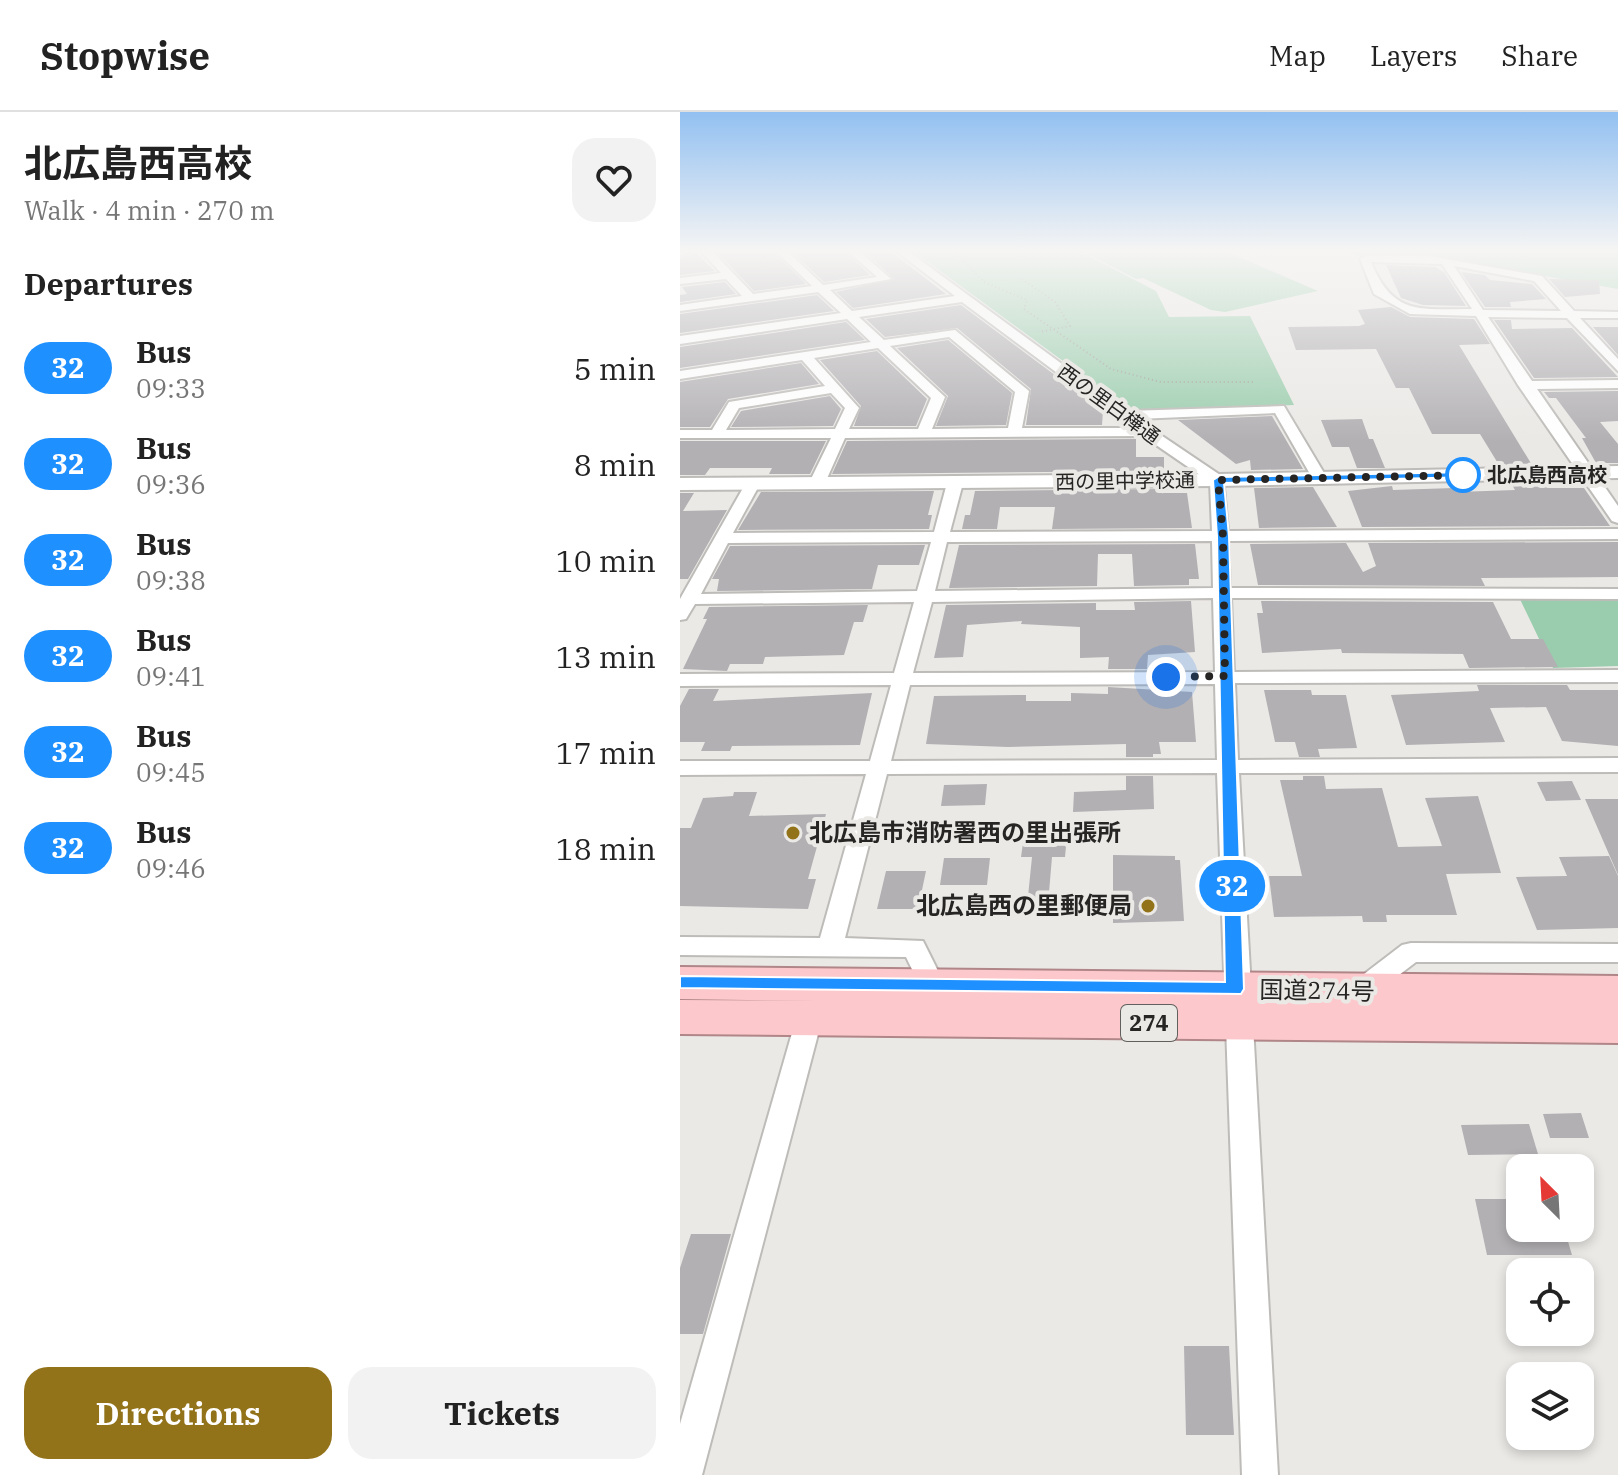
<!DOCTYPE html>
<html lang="en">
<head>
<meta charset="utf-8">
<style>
  body { margin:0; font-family:"IBM Plex Serif","Noto Sans JP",serif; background:#f2f2f2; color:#222; height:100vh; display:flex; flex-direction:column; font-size:30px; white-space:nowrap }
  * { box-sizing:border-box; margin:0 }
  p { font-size:26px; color:#767676 }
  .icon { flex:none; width:44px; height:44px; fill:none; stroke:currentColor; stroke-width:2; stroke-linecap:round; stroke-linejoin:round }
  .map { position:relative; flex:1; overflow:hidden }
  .details { display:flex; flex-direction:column; background:#fff; width:680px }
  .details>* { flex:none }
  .badge { padding:0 16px; border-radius:26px; font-size:28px; line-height:52px }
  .needle { width:52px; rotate:336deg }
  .controls { position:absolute; left:826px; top:1042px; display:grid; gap:16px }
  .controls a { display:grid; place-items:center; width:88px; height:88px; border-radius:16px; background:#fff; box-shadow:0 4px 12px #0003; font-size:40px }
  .you { position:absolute; width:40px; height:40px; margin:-20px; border:6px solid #fff; border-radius:50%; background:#1a73e8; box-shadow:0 0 0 12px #1a73e833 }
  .map>.badge { position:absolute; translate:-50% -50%; box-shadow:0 0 0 4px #fff }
  h2 { padding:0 24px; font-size:30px; line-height:72px }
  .round { display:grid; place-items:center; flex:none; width:84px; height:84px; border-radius:24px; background:#f2f2f2 }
  .headline { display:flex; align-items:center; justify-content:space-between; height:136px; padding:0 24px }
  h1 { font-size:38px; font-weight:700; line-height:60px }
  .cta { display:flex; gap:16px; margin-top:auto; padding:16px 24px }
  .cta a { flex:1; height:92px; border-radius:24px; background:#93731a; color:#fff; font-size:32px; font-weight:700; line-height:92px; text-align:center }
  .cta a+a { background:#f2f2f2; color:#222 }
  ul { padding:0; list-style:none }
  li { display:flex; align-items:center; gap:24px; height:96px; padding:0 24px }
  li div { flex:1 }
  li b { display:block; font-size:30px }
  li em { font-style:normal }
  li .badge { min-width:88px; font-weight:700; text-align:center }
  header { display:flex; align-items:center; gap:48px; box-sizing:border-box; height:112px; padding:0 40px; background:#fff; border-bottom:2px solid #e0e0e0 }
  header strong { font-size:38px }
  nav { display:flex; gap:44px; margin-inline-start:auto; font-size:28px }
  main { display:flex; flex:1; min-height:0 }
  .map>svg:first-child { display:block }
  .green { fill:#9acdad }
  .building { fill:#b2b0b3 }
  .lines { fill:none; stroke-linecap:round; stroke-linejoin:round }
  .minor-casing { stroke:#bebcb9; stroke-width:4 }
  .tertiary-casing { stroke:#bebcb9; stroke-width:4 }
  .trunk-casing { stroke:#b08688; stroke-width:4 }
  .path { stroke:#9d9b99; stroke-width:2; stroke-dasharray:1 3; stroke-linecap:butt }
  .minor { fill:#fff; fill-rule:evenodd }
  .tertiary { fill:#fff; fill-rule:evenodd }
  .trunk { fill:#fcc8cb; fill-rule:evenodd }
  .line { fill:#1e90ff; stroke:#fff; stroke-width:2 }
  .walk { stroke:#262524; stroke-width:8; stroke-dasharray:0 14.4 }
  .stop-dot { fill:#fff; stroke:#1e90ff; stroke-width:4 }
  .poi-dot { fill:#93731a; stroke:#ebe9e6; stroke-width:3 }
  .labels { text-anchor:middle; stroke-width:8; stroke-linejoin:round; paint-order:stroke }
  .far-street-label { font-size:20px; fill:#262524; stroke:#ebe9e6 }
  .far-stop-label { font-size:20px; font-weight:bold; fill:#262524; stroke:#ebe9e6; text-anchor:start }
  .shield { fill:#ebe9e6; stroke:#61605e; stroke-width:2 }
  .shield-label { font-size:22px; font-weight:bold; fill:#262524 }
  .poi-label { font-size:24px; font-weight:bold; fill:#262524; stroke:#ebe9e6; text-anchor:start }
  .street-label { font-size:24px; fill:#262524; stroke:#ebe9e6 }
</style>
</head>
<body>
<header>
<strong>Stopwise</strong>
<nav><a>Map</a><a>Layers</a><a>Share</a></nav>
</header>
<main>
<section class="details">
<div class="headline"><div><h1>北広島西高校</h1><p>Walk · 4 min · 270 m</p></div><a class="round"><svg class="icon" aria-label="heart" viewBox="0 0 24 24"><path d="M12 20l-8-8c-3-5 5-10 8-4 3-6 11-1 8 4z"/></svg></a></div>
<h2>Departures</h2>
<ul>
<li><span class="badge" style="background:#1e90ff;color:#fff">32</span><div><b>Bus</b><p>09:33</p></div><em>5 min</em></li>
<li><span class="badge" style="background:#1e90ff;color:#fff">32</span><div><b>Bus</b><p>09:36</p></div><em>8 min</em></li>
<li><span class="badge" style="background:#1e90ff;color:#fff">32</span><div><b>Bus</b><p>09:38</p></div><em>10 min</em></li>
<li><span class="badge" style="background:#1e90ff;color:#fff">32</span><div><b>Bus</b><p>09:41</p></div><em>13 min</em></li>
<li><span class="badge" style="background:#1e90ff;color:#fff">32</span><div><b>Bus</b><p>09:45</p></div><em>17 min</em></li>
<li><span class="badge" style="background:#1e90ff;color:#fff">32</span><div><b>Bus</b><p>09:46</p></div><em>18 min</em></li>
</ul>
<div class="cta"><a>Directions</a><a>Tickets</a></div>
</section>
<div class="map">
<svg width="938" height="1363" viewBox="0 0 938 1363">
  <rect width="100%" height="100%" fill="#ebe9e6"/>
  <!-- green -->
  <path class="green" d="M233 139H399L476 179 489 205 570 204 614 293 451 299Z
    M402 139H545L638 179 545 200 531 198 463 166 456 167Z
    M665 139H938V177L743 143 678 144Z
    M938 482V554L873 556 838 483Z"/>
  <!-- building -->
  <path class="building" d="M36 139H93L126 172 74 179Z
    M111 139H165L190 163 144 170Z
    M184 139H210L266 182 173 196 156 180 214 167Z
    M16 141 35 159 0 163V146Z
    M706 153 755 155 764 160 786 194 743 193 721 186Z
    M781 160 805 163 810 168 852 172 866 187 830 190 831 195H805Z
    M869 167 919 168 920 182 885 185Z
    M45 170 56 182 0 190V183L7 182 2 175Z
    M137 183 154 199 0 221V202Z
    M281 193 423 299 422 313H346L351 277 277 216 205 225 186 207Z
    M711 195 730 205 794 207 810 232 779 233 852 353H819L800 322H752L729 276H716L696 237 616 238 608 215 679 214 685 212 678 198Z
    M814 208H831L832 217 892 216 938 265 854 266Z
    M166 210 185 228 0 256V235Z
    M913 215H938V243Z
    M268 228 332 281 326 313 256 314 268 284 217 236Z
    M197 239 247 287 236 314H174L181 294 140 248Z
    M121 251 139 272 48 287 30 315H0V270Z
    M938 279V309L920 310 938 332V351H916L902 326H906L876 286H869L864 280Z
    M150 284 161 297 153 314 51 315 61 299Z
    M592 304 623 357 571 358 570 348 556 352 498 308Z
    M682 307 689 327H693L705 356H677L669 335H652L641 308Z
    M456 327V345H484V359L152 362 167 329Z
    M0 329H146L130 362H89L92 356H30L25 363H0Z
    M864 370 868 376H904L930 414 682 415 668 379 712 374 713 378 774 376 777 380 835 378 831 371Z
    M633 375 657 415 579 416 574 376Z
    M483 377V381H507L512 416 372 417 375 395H320L317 417H282L285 403H290L295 379Z
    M254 379 248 403H252L249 417 58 418 81 380Z
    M0 381H14L3 399 47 398 8 467H0Z
    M938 430V465L801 466 805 474 578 473 570 432 666 431 683 460 696 454 688 431Z
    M515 432 519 467H509V473L454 474 452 442H418L417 474 269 476 279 433Z
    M245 433 239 453H198L192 477 37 479 39 467H32L50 434Z
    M511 489 515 540 468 543 467 557H428L429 545 400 546V515L341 512 342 509 287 513 283 545 254 546 266 493 416 491V498H455L454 490Z
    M581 489 813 490 831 527H863L878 555 789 556 783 542 662 541 661 537 582 541 577 501H583Z
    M188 493 183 510H174L164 543 85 545 83 552H50L47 559 3 557 27 507H23L29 495Z
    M797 573H887L890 578H938V634L882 629 866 595 810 596 825 630 726 633 711 583 799 579Z
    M428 575 512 580 516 630H479L481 642H473V645H446V632L328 635 246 632 254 584 346 583V589H391V581L428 582Z
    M9 577H39L33 589 192 581 180 633 52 634 50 639H21L25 630H0V594Z
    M584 578H631L632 583H666L677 636 638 637 640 645H619L615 630H595Z
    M446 664H473L474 697 393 700 394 680 446 678Z
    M623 664H644L646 677 702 676 718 735 762 734 745 686 798 684 821 761 766 762 777 803H706L707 810H683L682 804 594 805 589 764H622L600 668H623Z
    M892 669 901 688 866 689 857 670Z
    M307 672 305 693 261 694 264 673Z
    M54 680H77L69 704 146 702 128 767H136L128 797 0 794V716H11L23 686 53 684Z
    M905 687H938V763Z
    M344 724H387L385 745H372L367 804H346L352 745H341Z
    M433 743 495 744V748H500L504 809 433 811Z
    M929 744 938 764V816L857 818 836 765 887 764 879 745Z
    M264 746H310L307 773H260Z
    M206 759H246L238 797H197Z
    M901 1001 909 1026H870L863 1002Z
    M849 1012 858 1042 788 1043 781 1013Z
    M795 1087H840V1116H884L892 1143H807Z
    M11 1122H51L23 1222H0V1156Z
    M504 1234H549L554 1323H506Z"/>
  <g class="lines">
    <!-- minor casing -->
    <g class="minor-casing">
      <path id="minor" d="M0 139H14L0 143Z
        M21 139H32L73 182 132 174 96 139H107L143 173 197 165 168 139H179L211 167 150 178 172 199 275 184 216 139H228L446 299 604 294 647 366 644 369H634L595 301 457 307 543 365 548 419 938 417V427L548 429 550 476 938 477V487L551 486 554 560 938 558V570L555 571 558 648 938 646V660L559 661 598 1363H562L537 661 207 662 165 826 243 829 265 873 261 880 252 883 243 880 226 845 0 843V825L140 826 186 662 0 663V649H190L211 573 0 574V562L214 561 234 490 15 492 6 507 0 508V487L67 369 80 372 53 421 254 420 267 371 275 366 283 371 270 420 532 419 530 370 463 324 165 326 145 371 137 376 129 371 151 326H0V318H32L49 290 145 274 122 248 0 267V259L191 230 167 207 0 232V224L161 201 138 180 0 199V193L62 184 46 167 0 172V166L41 161ZM282 190 451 316H342L349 279 275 218 204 228 179 205ZM269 225 335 280 328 316 252 317 265 285 210 234ZM198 236 251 286 238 317H169L179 296 134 246ZM151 281 165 296 155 317 46 318 59 296ZM532 429 533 476 255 479 267 430ZM251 430 237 479 21 482 48 431ZM533 486 535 560 233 561 252 490ZM535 572 537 648 211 649 230 573Z
        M749 144 862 164 894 199 938 200V206H900L938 247V259L887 206 808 205 852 269 938 268V276L857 277 938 394V411L932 409 838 273 796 204 730 202 694 182 680 147 685 144ZM691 150 762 152 792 197C740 197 713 204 691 150ZM774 154 854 169 881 199 803 198Z
        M731 831 938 832V850H736L689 886 680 889 671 886 667 879 671 872 722 833Z
        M129 896 139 900 142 907 22 1363H0V1312L116 907 119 900Z"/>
    </g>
    <!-- tertiary casing -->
    <g class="tertiary-casing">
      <path id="tertiary" d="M938 354V366L538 374 0 378V366L538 362Z"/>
    </g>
    <!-- trunk casing -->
    <g class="trunk-casing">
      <path id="trunk" d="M0 855 938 864V931L0 922V888L141 889 0 887Z"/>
    </g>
    <!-- path -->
    <path class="path" d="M273 139 304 170 347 188 344 197 431 257 481 270H575
      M342 167 375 190 390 214 359 220"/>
    <!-- minor -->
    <use href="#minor" class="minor"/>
    <!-- tertiary -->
    <use href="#tertiary" class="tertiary"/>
    <!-- trunk -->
    <use href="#trunk" class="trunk"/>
  </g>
  <!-- sky -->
  <linearGradient id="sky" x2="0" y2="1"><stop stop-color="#92c0f1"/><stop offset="0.42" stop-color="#f6f5f4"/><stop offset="1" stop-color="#f6f5f4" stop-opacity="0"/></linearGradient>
  <rect width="938" height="330" fill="url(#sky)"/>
  <!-- line -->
  <path class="line" d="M790 360 793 365 544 371 549 424 564 877 561 882 0 876V864L545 870 537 424 533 368 538 365Z"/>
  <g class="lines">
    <!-- walk -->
    <path class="walk" d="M486 565 545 564 543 424 538 368 790 363H783"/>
  </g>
  <!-- markers -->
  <circle class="stop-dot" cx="783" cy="363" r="16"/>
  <g class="poi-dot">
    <circle cx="113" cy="721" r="8"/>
    <circle cx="468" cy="794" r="8"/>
  </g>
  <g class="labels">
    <!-- far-street labels -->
    <g class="far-street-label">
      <text transform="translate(429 292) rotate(36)" y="7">西の里白樺通</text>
      <text transform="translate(445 369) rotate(-1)" y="7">西の里中学校通</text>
    </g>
    <!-- far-stop labels -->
    <g class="far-stop-label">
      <text x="807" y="370">北広島西高校</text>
    </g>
    <!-- shield labels -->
    <rect class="shield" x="441" y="893" width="56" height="36" rx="6"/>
    <g class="shield-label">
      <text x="469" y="919">274</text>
    </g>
    <!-- poi labels -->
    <g class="poi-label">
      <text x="129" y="729">北広島市消防署西の里出張所</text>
      <text x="452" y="802" text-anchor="end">北広島西の里郵便局</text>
    </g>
    <!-- street labels -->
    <g class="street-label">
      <text transform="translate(637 879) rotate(1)" y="8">国道274号</text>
    </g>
  </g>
</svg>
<div class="controls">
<a><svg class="needle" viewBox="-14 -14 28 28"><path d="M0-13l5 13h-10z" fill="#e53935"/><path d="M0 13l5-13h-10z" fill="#767676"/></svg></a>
<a><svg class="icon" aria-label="locate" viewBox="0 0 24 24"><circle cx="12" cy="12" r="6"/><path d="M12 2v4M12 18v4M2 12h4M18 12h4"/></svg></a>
<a><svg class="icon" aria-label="layers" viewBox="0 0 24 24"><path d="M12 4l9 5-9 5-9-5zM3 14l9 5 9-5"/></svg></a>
</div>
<div class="you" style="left:486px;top:565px"></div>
<b class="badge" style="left:552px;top:774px;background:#1e90ff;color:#fff">32</b>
</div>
</main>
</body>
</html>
